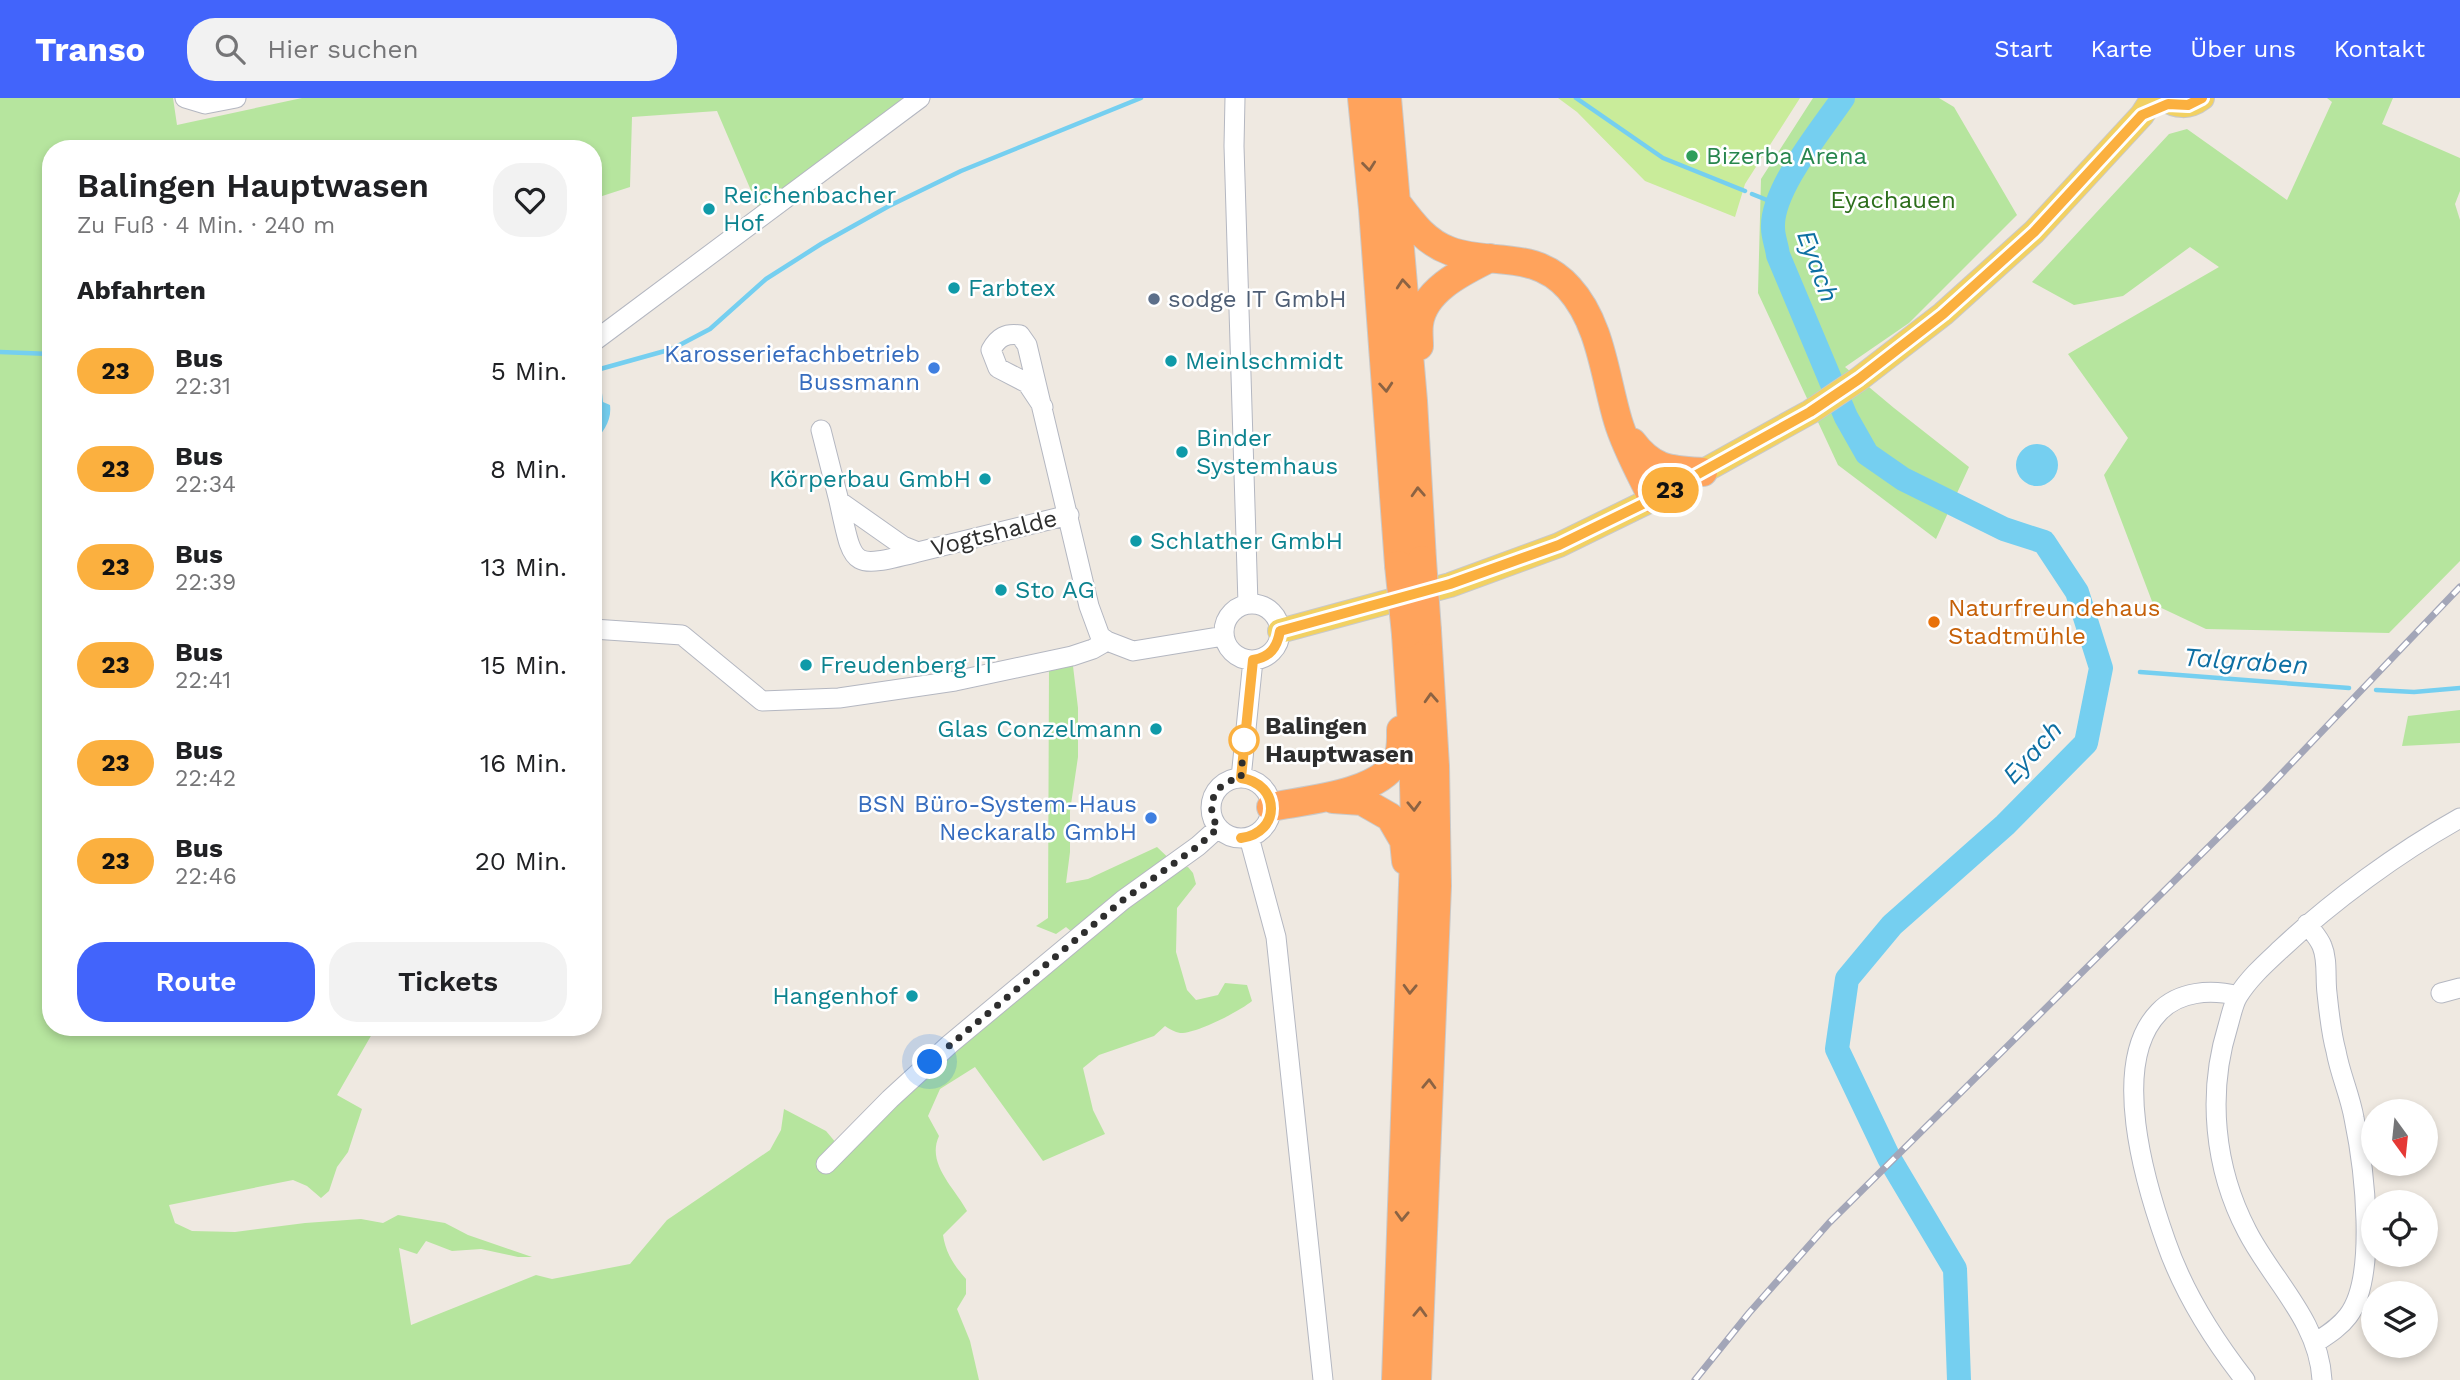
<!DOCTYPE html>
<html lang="de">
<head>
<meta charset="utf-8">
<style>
  body { margin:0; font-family:"Work Sans",sans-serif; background:#f2f2f2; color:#202124; height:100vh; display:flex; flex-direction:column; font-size:26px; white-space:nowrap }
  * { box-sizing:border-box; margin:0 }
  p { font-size:23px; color:#757577 }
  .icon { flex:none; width:38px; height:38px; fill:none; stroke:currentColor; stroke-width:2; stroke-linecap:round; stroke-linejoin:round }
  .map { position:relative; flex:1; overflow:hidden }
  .panel { position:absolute; left:42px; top:42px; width:560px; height:896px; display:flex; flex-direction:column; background:#fff; border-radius:28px; box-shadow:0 4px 10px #0003 }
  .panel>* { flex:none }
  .badge { padding:0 14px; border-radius:23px; font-size:24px; line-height:46px }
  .needle { width:46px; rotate:165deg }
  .fabs { position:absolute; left:2361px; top:1001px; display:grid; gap:14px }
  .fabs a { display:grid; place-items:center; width:77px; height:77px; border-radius:50%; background:#fff; box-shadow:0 4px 10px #0003; font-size:35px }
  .you { position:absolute; width:35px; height:35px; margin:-18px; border:5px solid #fff; border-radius:50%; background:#1a73e8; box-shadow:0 0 0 10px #1a73e833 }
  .map>.badge { position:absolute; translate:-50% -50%; box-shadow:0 0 0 4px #fff }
  h2 { padding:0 35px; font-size:26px; line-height:63px }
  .round { display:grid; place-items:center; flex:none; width:74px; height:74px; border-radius:28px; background:#f2f2f2 }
  .summary { display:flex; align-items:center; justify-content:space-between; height:119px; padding:0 35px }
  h1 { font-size:33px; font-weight:600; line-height:52px }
  .action { display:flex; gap:14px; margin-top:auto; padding:14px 35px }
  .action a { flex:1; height:80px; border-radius:28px; background:#4264fb; color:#fff; font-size:28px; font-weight:600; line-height:80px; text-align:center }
  .action a+a { background:#f2f2f2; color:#202124 }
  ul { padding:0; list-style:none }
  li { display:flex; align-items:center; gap:21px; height:98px; padding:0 35px }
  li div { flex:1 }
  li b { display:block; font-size:26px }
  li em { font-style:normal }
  li .badge { min-width:77px; font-weight:700; text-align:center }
  header { display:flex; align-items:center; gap:42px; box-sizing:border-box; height:98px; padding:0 35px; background:#4264fb; color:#fff }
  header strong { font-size:33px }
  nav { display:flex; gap:38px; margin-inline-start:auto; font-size:24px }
  .search { width:490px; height:63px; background:#f2f2f2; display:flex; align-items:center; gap:18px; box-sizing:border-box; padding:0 24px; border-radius:28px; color:#757577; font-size:26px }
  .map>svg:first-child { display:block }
  .green { fill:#b6e59e }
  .pitch { fill:#c9ec9a }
  .water { fill:#75cff0 }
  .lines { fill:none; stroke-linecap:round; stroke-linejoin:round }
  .stream { stroke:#75cff0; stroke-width:4.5 }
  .river { stroke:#75cff0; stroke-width:24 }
  .minor-casing { stroke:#b4b7c1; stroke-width:21 }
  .major-casing { stroke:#c9c9c9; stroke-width:26 }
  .highway-casing { stroke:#c9c9c9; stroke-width:30 }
  .minor { stroke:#fff; stroke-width:19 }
  .major { stroke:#f2d163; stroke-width:24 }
  .highway { stroke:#ffa35c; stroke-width:28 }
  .rail-casing { stroke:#a3a6b8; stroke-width:7 }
  .rail { stroke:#fff; stroke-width:4.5; stroke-dasharray:13; stroke-linecap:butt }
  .highway-bridge-casing { stroke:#c9c9c9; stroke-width:30; stroke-linecap:butt }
  .highway-bridge { stroke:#ffa35c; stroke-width:28 }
  .oneway { stroke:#8c6343 }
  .line-casing { stroke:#fff; stroke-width:16 }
  .line { stroke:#fbb03f; stroke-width:10 }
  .walk { stroke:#2e2e2e; stroke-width:7; stroke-dasharray:0 12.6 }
  .leisure-dot { fill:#2e9e5b; stroke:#fff; stroke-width:2.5 }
  .culture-dot { fill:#0f9aa8; stroke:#fff; stroke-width:2.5 }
  .service-dot { fill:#5c6f8a; stroke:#fff; stroke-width:2.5 }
  .shop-dot { fill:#3f7fe0; stroke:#fff; stroke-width:2.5 }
  .food-dot { fill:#e8710a; stroke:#fff; stroke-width:2.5 }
  .stop-dot { fill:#fff; stroke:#fbb03f; stroke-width:3.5 }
  .labels { text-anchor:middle; stroke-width:5; stroke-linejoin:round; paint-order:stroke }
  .leisure-label { font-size:24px; fill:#27864d; stroke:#fff; text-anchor:start }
  .culture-label { font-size:24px; fill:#0d838f; stroke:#fff; text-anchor:start }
  .park-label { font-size:24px; fill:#2c6e1b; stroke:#fff }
  .service-label { font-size:24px; fill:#4e5e75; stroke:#fff; text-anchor:start }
  .shop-label { font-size:24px; fill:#366cbe; stroke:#fff; text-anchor:end }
  .street-label { font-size:24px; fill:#2e2e2e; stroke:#fff }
  .food-label { font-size:24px; fill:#c56008; stroke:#fff; text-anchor:start }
  .stop-label { font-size:24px; font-weight:bold; fill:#2e2e2e; stroke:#fff; text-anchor:start }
  .water-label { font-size:26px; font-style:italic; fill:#0d6fa3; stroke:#fff }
</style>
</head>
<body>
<header>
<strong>Transo</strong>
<div class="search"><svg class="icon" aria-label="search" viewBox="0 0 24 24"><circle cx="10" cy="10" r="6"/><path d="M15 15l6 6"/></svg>Hier suchen</div>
<nav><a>Start</a><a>Karte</a><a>Über uns</a><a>Kontakt</a></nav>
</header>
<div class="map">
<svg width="2460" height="1282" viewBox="0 0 2460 1282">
  <rect width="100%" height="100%" fill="#efe9e1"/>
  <!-- green -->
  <path class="green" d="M0 0H173L177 27 302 0H905L761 116 717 13 632 19 630 89 593 101V51H51V929H376L337 997 362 1011 348 1054 337 1069 329 1093 321 1100 307 1088 293 1082 169 1107 175 1125 192 1133 235 1134 305 1125 361 1121 383 1125 398 1117 445 1125 468 1137 532 1159H518L481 1151 452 1153 426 1143 417 1156 399 1150 411 1227 536 1177 552 1181 630 1166 667 1122 770 1052 781 1032 784 1011 826 1033 837 1046 1079 840 1066 829 1056 836 1036 828 1048 820 1049 569 1067 561 1073 568 1078 610V659L1070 713V754L1066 785 1088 781 1157 749 1179 770 1188 769 1193 775 1196 786 1177 810 1176 854 1187 892 1196 902 1218 897 1225 885 1247 887 1252 903C1240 913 1196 936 1180 935 1175 934 1169 931 1165 928L1154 938 1099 957 1083 970 1093 1012 1105 1036 1043 1063 975 969 940 991 928 1018 939 1038C926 1066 955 1090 967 1113L943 1137C946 1156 954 1167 966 1181V1196L957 1211 970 1243 979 1282H0Z
    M1813 0H1939L1954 9 2017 117 1909 225 1845 269 1894 310 1969 369 1936 441 1838 367 1758 195 1761 81Z
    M2327 0H2393L2382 26 2460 60V93L2455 106 2460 122V463L2389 535 2206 531 2153 506 2104 377 2128 340 2068 256 2219 169 2190 149 2123 198 2074 207 2032 184 2169 36 2187 31 2287 102 2332 4Z
    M2460 612V645L2402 648 2408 618Z"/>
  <!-- pitch -->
  <path class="pitch" d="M1558 0H1800L1745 86 1735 119 1645 83 1577 14Z"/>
  <!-- water -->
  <path class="water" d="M593 284 601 286 603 304 610 307C612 323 603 334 593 345Z
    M2016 367a21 21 0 1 1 42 0a21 21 0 1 1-42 0Z"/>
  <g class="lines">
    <!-- stream -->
    <path class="stream" d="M1576 0 1663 60 1745 93
      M1752 96 1777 106
      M0 254 51 256
      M593 273 672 251 710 231 766 181 821 146 889 108 961 73 1141 0
      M2140 574 2349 590
      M2376 592 2414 594 2460 590"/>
    <!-- river -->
    <path class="river" d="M1843 0C1822 31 1771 92 1773 130 1773 139 1777 148 1778 157L1846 319 1867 356 1903 381 2004 431 2044 444 2077 494 2101 570 2086 645 2005 727 1892 827 1847 881 1837 951 1889 1060 1955 1171 1959 1282"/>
    <!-- minor casing -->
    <g class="minor-casing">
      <path id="minor" d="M185 0 205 6 236 0
        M1235 0 1234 48 1248 506
        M593 244 920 0
        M1043 309 1027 285 998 270 991 252C998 239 1006 235 1020 237L1027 247 1089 508 1100 538 1107 543 1133 553 1224 538
        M821 332 839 403
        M918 454C850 471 854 471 839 403L903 448 918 454 1069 417
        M1224 534a28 28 0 1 1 56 0a28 28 0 1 1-56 0Z
        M593 531 682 537 762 603 839 600 955 583 1072 558 1093 551 1107 543
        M1211 710a30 30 0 1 1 60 0a30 30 0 1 1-60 0Z
        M1241 680 1253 562
        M1249 739 1276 839 1323 1282
        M2307 826C2312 833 2319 840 2322 848 2328 862 2325 880 2327 895 2329 914 2331 935 2336 953 2340 976 2350 997 2354 1020 2364 1068 2378 1179 2348 1218 2339 1230 2327 1237 2315 1245
        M2441 895 2460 890
        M2238 898C2211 891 2179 893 2159 914 2109 965 2145 1085 2166 1144 2183 1193 2213 1241 2245 1282
        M826 1066 890 1001 950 946 1123 802 1198 748 1218 730
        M2322 1282C2319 1223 2272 1182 2247 1133 2214 1070 2207 995 2228 928 2231 918 2233 906 2238 898 2249 880 2266 865 2281 851 2332 803 2399 754 2460 720"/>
    </g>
    <!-- major casing -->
    <g class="major-casing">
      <path id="major" d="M2163 0C2176 9 2189 10 2202 0
        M1280 533 1450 487 1559 447 1653 401 1810 314 1859 281 1943 216 2034 134 2142 17 2153 0"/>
    </g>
    <!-- highway casing -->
    <g class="highway-casing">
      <path id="highway" d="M1362 0 1373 111 1399 467
        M1387 0 1413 303 1422 462
        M1396 104C1411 124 1425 144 1450 153 1491 168 1534 151 1569 190 1601 225 1605 280 1618 323 1626 350 1641 376 1653 401
        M1419 248C1419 241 1418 233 1419 226 1423 192 1464 173 1490 160
        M1632 344C1653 372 1670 372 1703 374
        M1333 701 1362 703 1390 719 1404 743 1406 763
        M1271 709C1306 702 1376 697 1396 664 1402 654 1401 642 1401 632
        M1396 1282 1415 729 1413 643 1406 536
        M1417 1282 1437 788 1435 668 1427 533"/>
    </g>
    <!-- minor -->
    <use href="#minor" class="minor"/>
    <!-- major -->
    <use href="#major" class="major"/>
    <!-- highway -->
    <use href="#highway" class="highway"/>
    <!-- rail casing -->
    <g class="rail-casing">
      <path id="rail" d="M1695 1282 1749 1215 1829 1125 2264 694 2460 489"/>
    </g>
    <!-- rail -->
    <use href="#rail" class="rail"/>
    <!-- highway-bridge casing -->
    <g class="highway-bridge-casing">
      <path id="highway-bridge" d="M1422 462 1427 533
        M1399 467 1406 536"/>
    </g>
    <!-- highway-bridge -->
    <use href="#highway-bridge" class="highway-bridge"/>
  </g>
  <!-- one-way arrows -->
  <defs><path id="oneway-chevron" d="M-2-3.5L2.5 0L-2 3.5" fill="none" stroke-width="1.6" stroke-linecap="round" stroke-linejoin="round" transform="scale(1.75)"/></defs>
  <g class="oneway">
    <use href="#oneway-chevron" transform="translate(1369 68) rotate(84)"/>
    <use href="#oneway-chevron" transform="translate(1403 186) rotate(-95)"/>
    <use href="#oneway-chevron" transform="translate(1386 289) rotate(86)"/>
    <use href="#oneway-chevron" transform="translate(1418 394) rotate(-93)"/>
    <use href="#oneway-chevron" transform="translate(1431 600) rotate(-93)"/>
    <use href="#oneway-chevron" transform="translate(1414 708) rotate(88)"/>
    <use href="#oneway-chevron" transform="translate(1410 891) rotate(92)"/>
    <use href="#oneway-chevron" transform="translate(1429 986) rotate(-88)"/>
    <use href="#oneway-chevron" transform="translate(1402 1118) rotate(92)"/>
    <use href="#oneway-chevron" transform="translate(1420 1214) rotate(-88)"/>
  </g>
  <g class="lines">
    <!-- line casing -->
    <g class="line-casing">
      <path id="line" d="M1241 740C1281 735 1281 686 1241 680L1253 562C1270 559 1277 550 1280 533L1450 486 1559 447 1653 401 1810 314 1859 281 1943 216 2034 134 2142 17 2168 6 2188 7 2202 0"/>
    </g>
    <!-- line -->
    <use href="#line" class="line"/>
    <!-- walk -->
    <path class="walk" d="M930 964 1123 802 1198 748 1218 730C1204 707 1214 684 1241 680L1244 640V642"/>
  </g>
  <!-- markers -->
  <circle class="leisure-dot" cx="1692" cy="58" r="7"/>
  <g class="culture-dot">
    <circle cx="709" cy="111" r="7"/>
    <circle cx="954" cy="190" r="7"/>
    <circle cx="1171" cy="263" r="7"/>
    <circle cx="1182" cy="354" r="7"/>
    <circle cx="985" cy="381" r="7"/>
    <circle cx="1136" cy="443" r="7"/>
    <circle cx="1001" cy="492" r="7"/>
    <circle cx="806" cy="567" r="7"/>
    <circle cx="1156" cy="631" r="7"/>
    <circle cx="912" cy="898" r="7"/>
  </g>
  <circle class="service-dot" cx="1154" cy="201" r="7"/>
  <g class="shop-dot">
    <circle cx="934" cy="270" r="7"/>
    <circle cx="1151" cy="720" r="7"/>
  </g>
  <circle class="food-dot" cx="1934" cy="524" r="7"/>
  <circle class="stop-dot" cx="1244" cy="642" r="14"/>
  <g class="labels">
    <!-- leisure labels -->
    <g class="leisure-label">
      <text x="1706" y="66">Bizerba Arena</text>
    </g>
    <!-- culture labels -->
    <g class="culture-label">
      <text x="723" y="105">Reichenbacher<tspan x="723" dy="28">Hof</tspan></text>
      <text x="968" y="198">Farbtex</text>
      <text x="1185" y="271">Meinlschmidt</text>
      <text x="1196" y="348">Binder<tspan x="1196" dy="28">Systemhaus</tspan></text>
      <text x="971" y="389" text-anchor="end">Körperbau GmbH</text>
      <text x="1150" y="451">Schlather GmbH</text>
      <text x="1015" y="500">Sto AG</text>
      <text x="820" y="575">Freudenberg IT</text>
      <text x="1142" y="639" text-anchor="end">Glas Conzelmann</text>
      <text x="898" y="906" text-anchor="end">Hangenhof</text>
    </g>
    <!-- park labels -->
    <g class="park-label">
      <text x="1893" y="110">Eyachauen</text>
    </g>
    <!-- service labels -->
    <g class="service-label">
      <text x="1168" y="209">sodge IT GmbH</text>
    </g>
    <!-- shop labels -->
    <g class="shop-label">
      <text x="920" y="264">Karosseriefachbetrieb<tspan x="920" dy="28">Bussmann</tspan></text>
      <text x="1137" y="714">BSN Büro-System-Haus<tspan x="1137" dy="28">Neckaralb GmbH</tspan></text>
    </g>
    <!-- street labels -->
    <g class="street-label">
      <text transform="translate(994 435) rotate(-14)" y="8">Vogtshalde</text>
    </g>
    <!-- food labels -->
    <g class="food-label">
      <text x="1948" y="518">Naturfreundehaus<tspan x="1948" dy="28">Stadtmühle</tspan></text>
    </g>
    <!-- stop labels -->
    <g class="stop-label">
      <text x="1265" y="636">Balingen<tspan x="1265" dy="28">Hauptwasen</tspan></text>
    </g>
    <!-- water labels -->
    <g class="water-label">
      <text transform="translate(1818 168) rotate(70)" y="9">Eyach</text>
      <text transform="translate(2246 563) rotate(4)" y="9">Talgraben</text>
      <text transform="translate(2032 654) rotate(-48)" y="9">Eyach</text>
    </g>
  </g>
</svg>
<div class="fabs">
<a><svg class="needle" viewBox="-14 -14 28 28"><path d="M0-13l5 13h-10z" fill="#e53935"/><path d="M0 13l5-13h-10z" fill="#757577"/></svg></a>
<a><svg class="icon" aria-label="locate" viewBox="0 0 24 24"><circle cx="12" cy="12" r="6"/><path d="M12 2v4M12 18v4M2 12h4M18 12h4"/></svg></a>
<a><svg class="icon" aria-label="layers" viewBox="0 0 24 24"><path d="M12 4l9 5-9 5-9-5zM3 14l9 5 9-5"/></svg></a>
</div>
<div class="you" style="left:930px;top:964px"></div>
<b class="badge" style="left:1670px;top:392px;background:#fbb03f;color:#111">23</b>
<section class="panel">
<div class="summary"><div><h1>Balingen Hauptwasen</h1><p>Zu Fuß · 4 Min. · 240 m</p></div><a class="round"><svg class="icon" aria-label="heart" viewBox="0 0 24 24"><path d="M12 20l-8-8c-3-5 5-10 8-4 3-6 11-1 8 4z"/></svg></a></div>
<h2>Abfahrten</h2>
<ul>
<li><span class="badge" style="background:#fbb03f;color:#111">23</span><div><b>Bus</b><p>22:31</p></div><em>5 Min.</em></li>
<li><span class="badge" style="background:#fbb03f;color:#111">23</span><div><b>Bus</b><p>22:34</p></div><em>8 Min.</em></li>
<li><span class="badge" style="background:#fbb03f;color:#111">23</span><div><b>Bus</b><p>22:39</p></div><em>13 Min.</em></li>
<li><span class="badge" style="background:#fbb03f;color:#111">23</span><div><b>Bus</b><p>22:41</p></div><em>15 Min.</em></li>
<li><span class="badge" style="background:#fbb03f;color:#111">23</span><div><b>Bus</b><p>22:42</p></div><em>16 Min.</em></li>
<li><span class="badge" style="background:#fbb03f;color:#111">23</span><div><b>Bus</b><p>22:46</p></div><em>20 Min.</em></li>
</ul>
<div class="action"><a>Route</a><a>Tickets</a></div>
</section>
</div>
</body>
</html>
